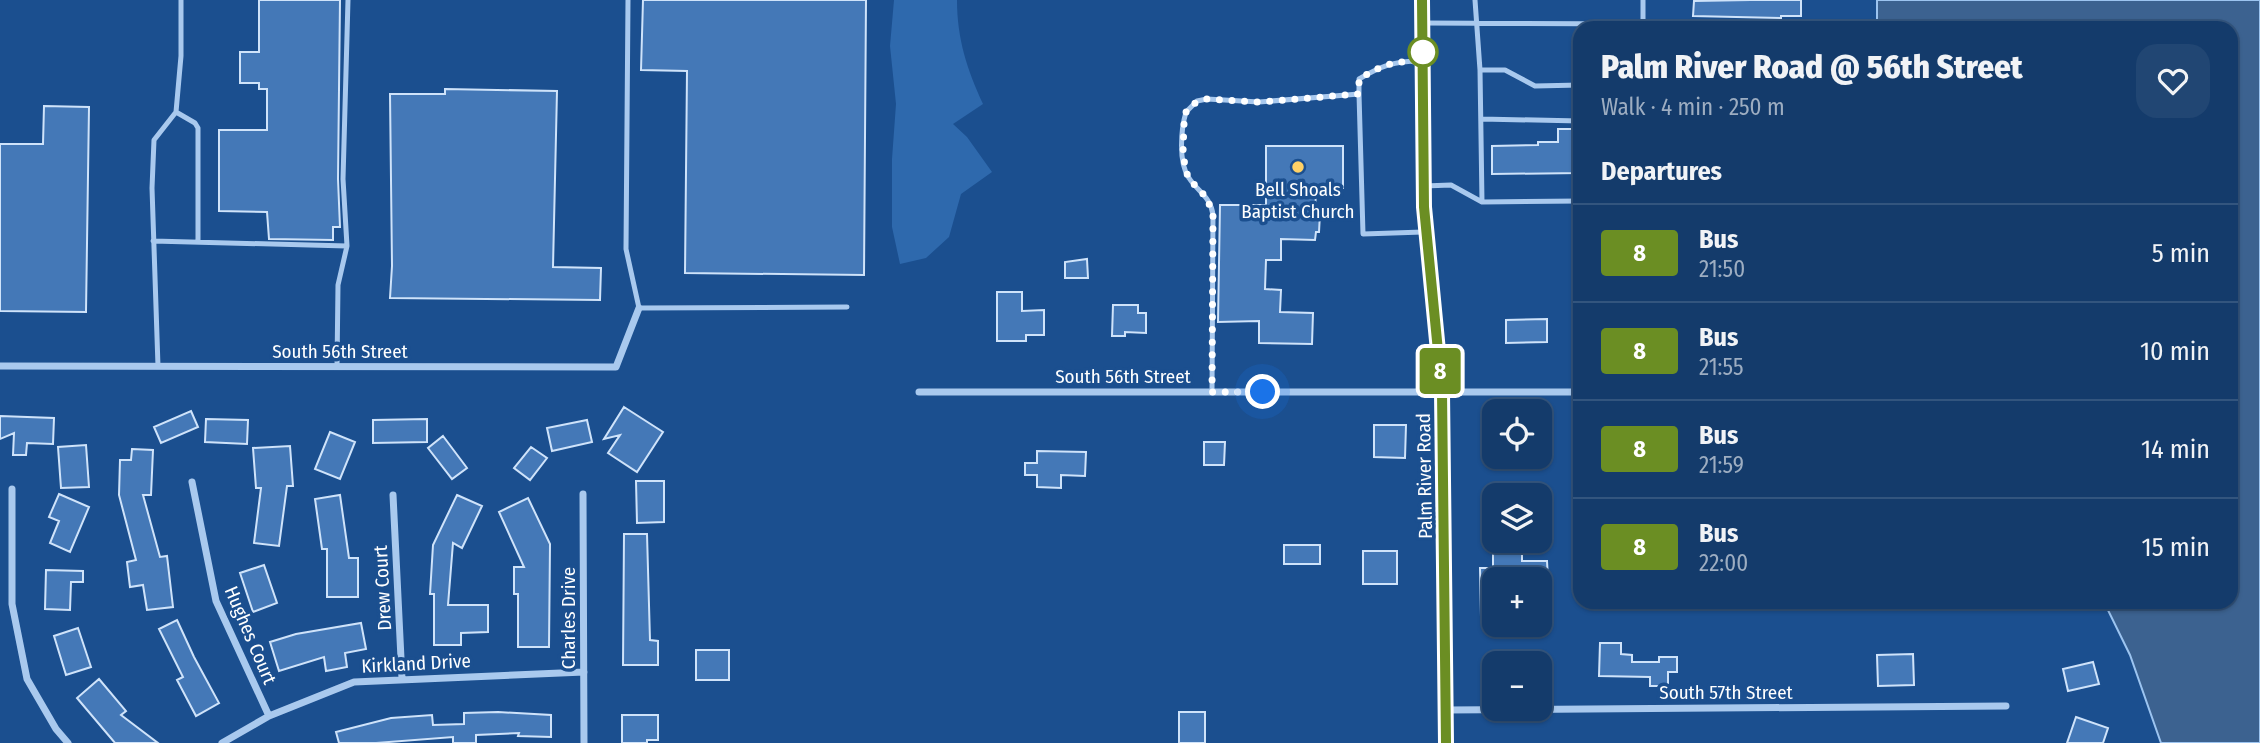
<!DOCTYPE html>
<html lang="en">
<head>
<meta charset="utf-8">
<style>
  body { margin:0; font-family:"Fira Sans Condensed",sans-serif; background:#214673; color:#f1f3f6; height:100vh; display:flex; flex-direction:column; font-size:26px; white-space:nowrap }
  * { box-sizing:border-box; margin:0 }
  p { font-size:23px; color:#9dadc1 }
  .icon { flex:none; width:38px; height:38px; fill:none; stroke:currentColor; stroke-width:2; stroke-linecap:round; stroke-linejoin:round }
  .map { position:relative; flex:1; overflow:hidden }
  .details { position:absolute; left:1573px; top:21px; width:665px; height:588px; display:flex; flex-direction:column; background:#143b6b; border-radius:21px; box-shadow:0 2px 5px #0004,0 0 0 2px #33557e }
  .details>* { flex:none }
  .badge { padding:0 14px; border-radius:5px; font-size:24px; line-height:46px }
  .fabs { position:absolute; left:1482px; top:399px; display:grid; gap:14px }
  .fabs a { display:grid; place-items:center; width:70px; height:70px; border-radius:14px; background:#143b6b; box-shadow:0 2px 5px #0004,0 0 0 2px #33557e; font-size:35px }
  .you { position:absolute; width:35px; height:35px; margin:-18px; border:5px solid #fff; border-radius:50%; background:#1a73e8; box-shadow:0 0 0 10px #1a73e833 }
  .map>.badge { position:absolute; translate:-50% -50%; box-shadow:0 0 0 4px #fff }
  h2 { padding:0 28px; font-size:26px; line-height:63px }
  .round { display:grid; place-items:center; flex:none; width:74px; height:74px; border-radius:21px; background:#214673 }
  .headline { display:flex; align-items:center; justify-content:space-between; height:119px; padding:0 28px }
  h1 { font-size:33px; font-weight:800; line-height:52px }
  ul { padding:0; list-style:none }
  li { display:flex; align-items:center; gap:21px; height:98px; padding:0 28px; border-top:2px solid #33557e }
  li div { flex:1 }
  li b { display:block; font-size:26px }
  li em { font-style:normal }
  li .badge { min-width:77px; font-weight:700; text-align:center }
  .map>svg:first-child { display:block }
  .green { fill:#2e69ad }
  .water { fill:#3c6290; stroke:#9cc4f0; stroke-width:2 }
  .building { fill:#4478b7; stroke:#cfe3fa; stroke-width:2 }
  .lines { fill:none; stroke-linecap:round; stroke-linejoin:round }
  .lane { stroke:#a9c9ee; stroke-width:5 }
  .street { stroke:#a9c9ee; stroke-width:7 }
  .secondary { stroke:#d6e6fa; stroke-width:14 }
  .line-casing { stroke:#fff; stroke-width:16 }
  .line { stroke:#6b8e23; stroke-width:10 }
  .walk { stroke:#fff; stroke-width:7; stroke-dasharray:0 12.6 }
  .stop-dot { fill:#fff; stroke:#6b8e23; stroke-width:3.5 }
  .poi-dot { fill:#ffd166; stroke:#1b4f8f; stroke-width:2.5 }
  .labels { text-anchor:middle; stroke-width:7; stroke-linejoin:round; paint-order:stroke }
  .poi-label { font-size:19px; fill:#fff; stroke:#1b4f8f }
  .street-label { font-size:19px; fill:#fff; stroke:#1b4f8f }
</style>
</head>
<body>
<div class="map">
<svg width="2260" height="743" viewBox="0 0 2260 743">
  <rect width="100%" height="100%" fill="#1b4f8f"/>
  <!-- green -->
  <path class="green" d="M894 0H957C957 39 967 69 983 104L953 124 967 137 992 172 961 194 949 237 926 258 900 264 892 227V159L896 104 890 46Z"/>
  <!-- water -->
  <path class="water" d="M1877 0H2260V743H2161L2130 655 2104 602H2231V28H1877Z"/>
  <!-- building -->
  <path class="building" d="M259 0H340L338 179 340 227H333V240L269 239 267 212 219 211V130H267V89H259V83H240V52H259Z
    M643 0H866L864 275 685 273 687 71 641 70Z
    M1751 0H1801V16H1781V18L1693 16 1694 1Z
    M445 89 557 91 553 267 601 268 600 300 390 298 392 266 390 94H445Z
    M44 106 89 107 86 312 0 311V144H43Z
    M1558 129H1580V173L1492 174V146L1538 145V142H1558Z
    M1266 146H1343V188H1316L1315 213H1320L1319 232H1316L1315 240 1281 239V260H1266L1265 289 1281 290 1280 312 1313 313 1312 344 1259 343V321L1218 322 1220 205H1266Z
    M1087 259 1088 278H1065V262Z
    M997 292H1022V311L1044 310V335H1026V341H997Z
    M1113 305H1138V313H1146V333L1125 332V336H1112Z
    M1547 319V342L1506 343V320Z
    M624 407 663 432 637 472 608 453 620 435 604 439Z
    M191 411 198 427 161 443 154 427Z
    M0 416 54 418 53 444 27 443 26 455H13L14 433 0 439Z
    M206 419 248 420 247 444 205 442Z
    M427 419V442L373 443V420Z
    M587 420 592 442 552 451 547 428Z
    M1374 425H1406L1405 458 1374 457Z
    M330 432 355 442 340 479 315 469Z
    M443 436 467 468 452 479 428 448Z
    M1204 442H1225L1224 465H1204Z
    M86 445 89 487 61 488 58 447Z
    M290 446 293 486H287L279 546 254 543 261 488H256L253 448Z
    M531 447 547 458 530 480 514 468Z
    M132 449 153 450 151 495H143L160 557 167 556 173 607 147 610 143 585 130 587 127 562 136 560 119 495 120 460H131Z
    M1037 451 1086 452 1085 476 1061 475V488L1037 487V475H1025V463H1037Z
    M636 481H664V522L637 523Z
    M59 494 89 507 70 552 50 543 59 521 49 517Z
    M340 495 349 558H358V597H327V549H322L315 499Z
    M457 495 482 506 462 548 453 543 448 605H488V632L461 633V645H434V594H430L433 545Z
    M528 498 550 544 549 647H518V594H514V567H524L499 512Z
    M624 534H647L650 640 658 641V665H623Z
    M1493 541H1522V561H1547L1548 579H1494V616H1481L1480 568H1493Z
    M1284 545H1320V564H1284Z
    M1363 551H1397V584H1363Z
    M264 565 277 603 253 612 240 573Z
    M46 570 83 571V582H71L70 610 45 609Z
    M177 620 194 657 219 703 196 716 177 680 183 677 159 629Z
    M361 623 366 649 345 653 347 667 326 671 324 657 279 671 270 642 296 634Z
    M78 628 91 667 66 675 54 636Z
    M1600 643H1621V654L1632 655V662H1659V657H1677V672H1668V686H1650V677L1599 676Z
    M696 650H729V680H696Z
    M1913 654 1914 685 1878 686 1877 655Z
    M2093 662 2099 684 2068 691 2063 669Z
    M99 679 126 711 121 715 158 743H115L77 698Z
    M498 712 551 715V737L518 736 519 733 476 735V743H453V737L376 743H339L336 732 391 718 432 715 433 725 464 724V713Z
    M1179 712H1205V743H1179Z
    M622 715H658V740H647V743H622Z
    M2076 717 2108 728 2103 743H2067Z"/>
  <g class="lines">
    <!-- lane -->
    <path class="lane" d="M628 0 626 249 639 308 847 307
      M1475 0 1480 70 1482 202
      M1423 23 1643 24V0
      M1420 61C1394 61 1381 66 1359 79V94L1363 234 1423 232
      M1480 70H1505L1535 86 1580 85
      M176 112 195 123 198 128V242
      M1481 119 1580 121
      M1424 186 1451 185 1482 202 1580 201
      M153 241 347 246
      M158 366 152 188 154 140 176 112 181 56V0
      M337 366 338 285 347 246 343 179 348 0
      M1212 392 1213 215C1211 197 1198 192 1189 178 1178 162 1181 129 1186 112L1197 101 1207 99 1259 102 1359 94"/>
    <!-- street -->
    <path class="street" d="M0 366 616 367 639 308
      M919 392H1580
      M192 482 216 601 269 716
      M12 489V604L27 679 56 729 68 743
      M583 494 584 743
      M393 495 402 679
      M1446 710 2006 706
      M222 743 269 716 354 682 584 672"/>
    <!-- secondary -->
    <path class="secondary" d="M1422 0 1424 207 1442 392 1446 743"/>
  </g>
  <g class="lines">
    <!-- line casing -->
    <g class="line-casing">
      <path id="line" d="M1422 0 1424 207 1442 392 1446 743"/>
    </g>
    <!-- line -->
    <use href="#line" class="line"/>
    <!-- walk -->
    <path class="walk" d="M1263 392H1212L1213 215 1207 198 1191 181 1186 172 1183 153 1184 124 1186 112 1193 104 1207 99 1259 102 1359 94V79C1384 64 1394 61 1423 61V52"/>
  </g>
  <!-- markers -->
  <circle class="stop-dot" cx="1423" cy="52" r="14"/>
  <circle class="poi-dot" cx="1298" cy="167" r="7"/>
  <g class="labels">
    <!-- poi labels -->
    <g class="poi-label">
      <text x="1298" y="196">Bell Shoals<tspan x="1298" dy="22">Baptist Church</tspan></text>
    </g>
    <!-- street labels -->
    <g class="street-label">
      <text x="340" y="358">South 56th Street</text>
      <text x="1123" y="383">South 56th Street</text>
      <text transform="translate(1424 476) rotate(-91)" y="7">Palm River Road</text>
      <text transform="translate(382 588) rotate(-93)" y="7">Drew Court</text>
      <text transform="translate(568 618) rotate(-90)" y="7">Charles Drive</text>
      <text transform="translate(251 635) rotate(67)" y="7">Hughes Court</text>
      <text transform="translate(416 663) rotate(-3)" y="7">Kirkland Drive</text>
      <text x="1726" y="699">South 57th Street</text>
    </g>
  </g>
</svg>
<div class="fabs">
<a><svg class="icon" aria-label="locate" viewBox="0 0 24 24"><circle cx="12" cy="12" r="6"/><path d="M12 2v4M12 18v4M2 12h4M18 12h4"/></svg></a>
<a><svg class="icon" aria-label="layers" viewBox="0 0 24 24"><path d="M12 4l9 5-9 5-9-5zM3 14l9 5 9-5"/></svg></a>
<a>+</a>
<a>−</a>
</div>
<div class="you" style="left:1263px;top:392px"></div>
<b class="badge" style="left:1440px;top:371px;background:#6b8e23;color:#fff">8</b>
<section class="details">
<div class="headline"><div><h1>Palm River Road @ 56th Street</h1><p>Walk · 4 min · 250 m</p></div><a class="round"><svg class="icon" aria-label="heart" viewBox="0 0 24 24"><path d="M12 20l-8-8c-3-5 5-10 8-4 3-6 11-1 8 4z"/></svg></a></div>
<h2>Departures</h2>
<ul>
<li><span class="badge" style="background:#6b8e23;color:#fff">8</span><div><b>Bus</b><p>21:50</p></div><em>5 min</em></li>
<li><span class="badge" style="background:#6b8e23;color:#fff">8</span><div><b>Bus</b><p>21:55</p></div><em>10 min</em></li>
<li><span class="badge" style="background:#6b8e23;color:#fff">8</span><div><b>Bus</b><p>21:59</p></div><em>14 min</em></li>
<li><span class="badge" style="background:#6b8e23;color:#fff">8</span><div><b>Bus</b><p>22:00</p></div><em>15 min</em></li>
</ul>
</section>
</div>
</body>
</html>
